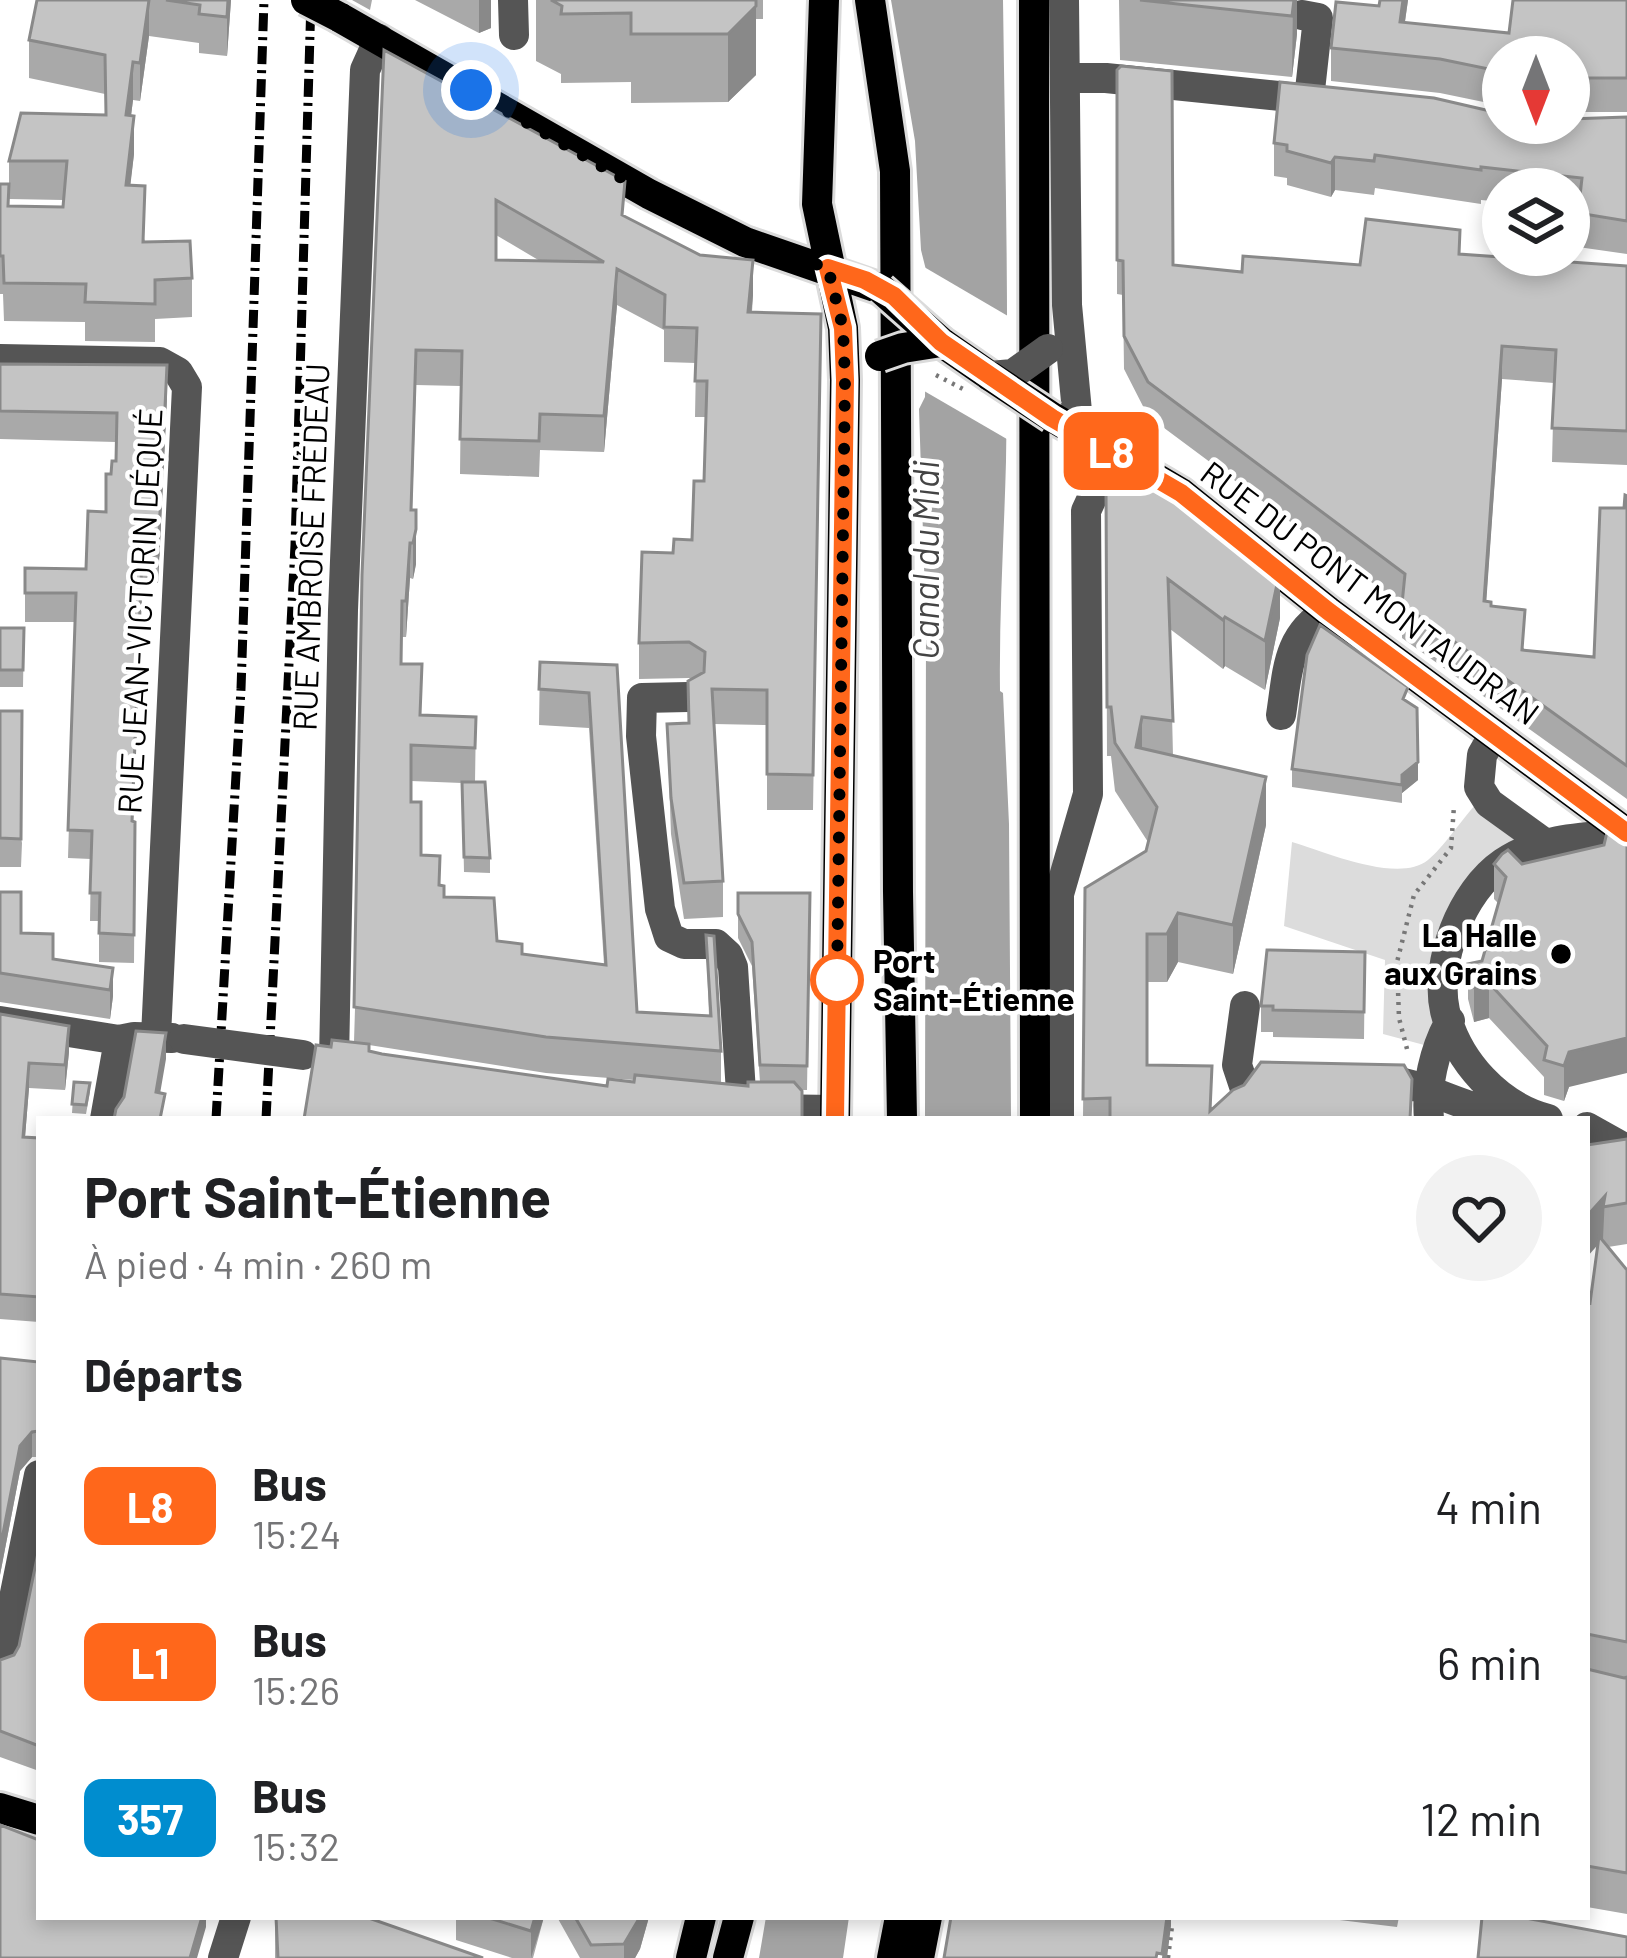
<!DOCTYPE html>
<html lang="fr">
<head>
<meta charset="utf-8">
<style>
  body { margin:0; font-family:Barlow,sans-serif; background:#f2f2f2; color:#202124; height:100vh; display:flex; flex-direction:column; font-size:45px; white-space:nowrap }
  * { box-sizing:border-box; margin:0 }
  p { font-size:39px; color:#757577 }
  .icon { flex:none; width:66px; height:66px; fill:none; stroke:currentColor; stroke-width:2; stroke-linecap:round; stroke-linejoin:round }
  .map { position:relative; flex:1; overflow:hidden }
  .sheet { position:absolute; left:36px; top:1116px; width:1554px; height:804px; display:flex; flex-direction:column; background:#fff; border-radius:0px; box-shadow:0 6px 18px #0003 }
  .sheet>* { flex:none }
  .badge { padding:0 24px; border-radius:18px; font-size:42px; line-height:78px }
  .needle { width:78px; rotate:180deg }
  .controls { position:absolute; left:1482px; top:36px; display:grid; gap:24px }
  .controls a { display:grid; place-items:center; width:108px; height:108px; border-radius:50%; background:#fff; box-shadow:0 6px 18px #0003; font-size:60px }
  .you { position:absolute; width:60px; height:60px; margin:-30px; border:9px solid #fff; border-radius:50%; background:#1a73e8; box-shadow:0 0 0 18px #1a73e833 }
  .map>.badge { position:absolute; translate:-50% -50%; box-shadow:0 0 0 6px #fff }
  h2 { padding:0 48px; font-size:45px; line-height:108px }
  .round { display:grid; place-items:center; flex:none; width:126px; height:126px; border-radius:63px; background:#f2f2f2 }
  .summary { display:flex; align-items:center; justify-content:space-between; height:204px; padding:0 48px }
  h1 { font-size:57px; font-weight:700; line-height:90px }
  ul { padding:0; list-style:none }
  li { display:flex; align-items:center; gap:36px; height:156px; padding:0 48px }
  li div { flex:1 }
  li b { display:block; font-size:45px }
  li em { font-style:normal }
  li .badge { min-width:132px; font-weight:700; text-align:center }
  .map>svg:first-child { display:block }
  .green { fill:#dcdcdc }
  .water { fill:#a3a3a3 }
  .pier { fill:#fff }
  .lines { fill:none; stroke-linecap:round; stroke-linejoin:round }
  .major-casing { stroke:#dbdbdb; stroke-width:36 }
  .path { stroke:#777; stroke-width:4.5; stroke-dasharray:3 6; stroke-linecap:butt }
  .minor { stroke:#555; stroke-width:30 }
  .major { stroke:#000; stroke-width:30 }
  .rail { stroke:#000; stroke-width:9; stroke-dasharray:18 6 3 6; stroke-linecap:butt }
  .major-bridge-casing { stroke:#dbdbdb; stroke-width:36; stroke-linecap:butt }
  .path-bridge { stroke:#777; stroke-width:4.5; stroke-dasharray:3 6; stroke-linecap:butt }
  .minor-bridge { stroke:#555; stroke-width:30 }
  .major-bridge { stroke:#000; stroke-width:30 }
  .wall { fill:#a9a9a9; fill-rule:evenodd }
  .shaded-wall { fill:#898989 }
  .building { fill:#c4c4c4; stroke:#898989; stroke-width:3; fill-rule:evenodd }
  .line-casing { stroke:#fff; stroke-width:27 }
  .line { stroke:#ff671b; stroke-width:18 }
  .walk { stroke:#000; stroke-width:12; stroke-dasharray:0 21.6 }
  .poi-dot { fill:#000; stroke:#fff; stroke-width:4.5 }
  .stop-dot { fill:#fff; stroke:#ff671b; stroke-width:6 }
  .labels { text-anchor:middle; stroke-width:9; stroke-linejoin:round; paint-order:stroke }
  .street-label { font-size:33px; fill:#000; stroke:#fff }
  .poi-label { font-size:33px; font-weight:bold; fill:#000; stroke:#fff; text-anchor:end }
  .stop-label { font-size:33px; font-weight:bold; fill:#000; stroke:#fff; text-anchor:start }
  .water-label { font-size:36px; font-style:italic; fill:#444; stroke:#fff }
</style>
</head>
<body>
<div class="map">
<svg width="1627" height="1958" viewBox="0 0 1627 1958">
  <rect width="100%" height="100%" fill="#fff"/>
  <!-- green -->
  <path class="green" d="M1477 803 1526 839 1490 866 1439 1026 1428 1046 1383 1034 1385 960 1284 926 1292 842C1326 852 1398 884 1428 860 1443 848 1462 819 1477 803Z"/>
  <!-- water -->
  <path class="water" d="M891 0H1003C1005 154 1009 307 1006 461 1004 538 999 614 1000 691L1003 693 1009 824 1011 1119H925L926 627 919 409 925 397 927 274 921 250 915 141Z
    M766 1917H849L843 1958H759Z"/>
  <!-- pier -->
  <path class="pier" d="M919 264 1013 319 1012 442 919 388Z"/>
  <g class="lines">
    <!-- major casing -->
    <g class="major-casing">
      <path id="major" d="M824 0 817 204 843 328 845 380 835 1119
        M870 0 895 171 898 892 902 1119
        M1034 0 1035 1119
        M339 17 649 194 745 242 881 289
        M941 342 990 376
        M1052 417 1181 493 1328 611 1627 833
        M0 1808 39 1820
        M691 1958 701 1917
        M728 1958 739 1917
        M892 1958 900 1917
        M919 1958 927 1917"/>
    </g>
    <!-- path -->
    <path class="path" d="M1407 1049 1399 1018 1397 962 1414 895 1451 848 1454 806
      M1168 1958 1172 1926"/>
    <!-- minor -->
    <path class="minor" d="M513 0 514 35
      M1064 0 1067 305 1079 433
      M1302 15 1318 18 1309 99
      M1067 78H1106L1318 100
      M0 359 160 362 178 372 187 387 156 1036
      M688 697 642 698 641 736 660 909 669 937 684 944H716L728 955 733 967 742 1108
      M1281 715C1288 671 1286 636 1328 611
      M1494 734 1482 755 1479 787 1489 803 1547 845
      M0 1021 119 1040 134 1037 172 1038
      M334 1060 343 610 365 70 379 39
      M1374 1079C1428 1080 1469 1117 1523 1115
      M1244 1086 1237 1065 1245 1006
      M763 1109 835 1110
      M105 1119 119 1040
      M1059 1119V894L1088 794 1086 511 1099 483 1123 457
      M1429 1119C1426 1086 1434 1050 1450 1021
      M1548 1119C1498 1106 1457 1061 1445 1011 1434 962 1462 891 1503 863 1539 838 1585 837 1627 834
      M1587 1127 1621 1146
      M0 1667 39 1475
      M223 1958 236 1917"/>
    <!-- major -->
    <use href="#major" class="major"/>
    <!-- rail -->
    <path class="rail" d="M216 1119 241 689 264 0
      M266 1119 295 545 311 0"/>
    <!-- major-bridge casing -->
    <g class="major-bridge-casing">
      <path id="major-bridge" d="M306 0 339 17
        M881 289 941 342
        M880 356 903 348 941 342
        M990 376 1052 417"/>
    </g>
    <!-- path-bridge -->
    <path class="path-bridge" d="M936 375 963 389"/>
    <!-- minor-bridge -->
    <path class="minor-bridge" d="M990 376 1013 374 1048 349
      M184 1039 303 1055"/>
    <!-- major-bridge -->
    <use href="#major-bridge" class="major-bridge"/>
  </g>
  <!-- wall -->
  <path class="wall" d="M37 0H231L227 56 199 53V43L149 36 140 101 133 100 131 116 134 154 130 185 145 242 192 278V317L155 319V342L85 341V322L4 321 3 294H0V184H9V161L105 115V94L29 78V40ZM9 199 63 200V207L9 206Z
    M352 0H372L370 10Z
    M415 0H491V28L479 33Z
    M536 0H763V19H756V75L728 102 631 103V82L561 83V74L536 61Z
    M1119 0H1297V34L1292 77 1120 60Z
    M1380 0H1408L1405 22 1509 33 1627 0V112H1569V57H1503V106L1440 93 1331 81V48L1379 6Z
    M384 50 625 217 753 295 752 312 821 314 813 810H767V725L714 724 723 881V917L684 919 671 834 667 724 688 723 691 679 689 678 639 679V643L673 553 692 540 704 481 706 417H695L696 363 664 362V330L617 305 604 452 540 450 539 477 460 474 461 386 416 385 412 510 416 564 413 579 410 578 406 637H402V664L421 715 476 717 475 782 490 858V873L464 872 462 783 411 781V802L421 855 440 885 444 897 497 941 522 954 604 964 589 728 539 725 540 662 617 665 637 1012 709 1016 706 935 721 1051V1083L748 1086 760 1082 752 966 738 938V893H810L807 1090H801L802 1119 331 1047 354 1042ZM496 235 540 261 496 260ZM369 1045 546 1073 634 1080V1082L607 1086 382 1054 369 1051Z
    M1117 70 1173 265 1242 272 1360 265 1460 254 1627 266V465L1552 462 1554 383 1502 379 1486 601 1525 650 1594 657 1627 496V799L1402 638V605L1148 416 1124 369 1123 295 1117 294Z
    M1627 117V254L1578 247 1579 211 1569 210V189H1503V202L1481 200V204L1375 188 1374 195 1335 190 1331 197 1287 185V178L1274 176V143L1503 123Z
    M0 364 167 394 158 583H142L133 822H135L134 963 99 962V921H90L91 859 68 858 75 622H25V568L86 569 106 512 111 474 116 461V442L0 439Z
    M1106 489 1280 618 1265 690 1225 666 1223 669 1170 629 1173 756 1266 825 1233 974 1178 962 1167 982H1147V1065L1212 1109 1412 1119H1083L1085 888 1146 851 1148 842 1115 791 1111 756H1107Z
    M0 628H24L23 687H0Z
    M0 711 22 843 21 867H0Z
    M1292 769 1418 780 1402 793V803L1292 787Z
    M1494 864H1522L1569 1087 1564 1101 1544 1095V1077L1489 1018 1474 1022 1468 999V964L1482 961 1499 904 1494 899Z
    M0 892 21 933 53 959 113 968V996L110 1019 0 1002Z
    M1365 952 1364 1039 1273 1037V1032H1261V1006Z
    M0 1014 69 1052 65 1090 29 1088 25 1137 39 1138V1322L0 1319Z
    M74 1082 90 1092 86 1114 72 1113Z
    M1627 1139V1244L1608 1247 1627 1270V1914L1587 1907V1302L1590 1303 1598 1245 1587 1145Z
    M0 1358 39 1362V1457H32L20 1471 0 1575Z
    M39 1548V1771L0 1757V1660L14 1655 19 1646Z
    M275 1917 483 1958H275Z
    M456 1917H544L533 1958H512L456 1940Z
    M557 1917H649L640 1949 635 1958H580Z
    M1315 1917H1399L1397 1927Z"/>
  <!-- shaded-wall -->
  <path class="shaded-wall" d="M149 0V36L140 101V63Z
    M228 0H231L227 56V17Z
    M479 0H491V28L479 33Z
    M756 0V75L728 102V34Z
    M1293 0H1297V34L1292 77Z
    M1403 0H1408L1400 55V22Z
    M133 62V100L126 154V115Z
    M134 116V154L126 223V185Z
    M1335 157V190L1331 197V163Z
    M753 260V295L748 348V312Z
    M617 269V305L604 452V416Z
    M1502 346V379L1484 634V601Z
    M167 365V394L158 583V555Z
    M416 529V564L413 579V543Z
    M410 543V578L406 637V601Z
    M142 555V583L132 850V821Z
    M1280 570V618L1265 690V641Z
    M1225 617V666L1223 669V620Z
    M1142 717V765L1136 747Z
    M1418 762V780L1402 793V775Z
    M1266 777V825L1233 974V925Z
    M1178 913V962L1167 982V934Z
    M113 968V996L110 1019V990Z
    M1489 983V1018L1474 1022V987Z
    M69 1026V1052L65 1090V1065Z
    M166 1033V1059L156 1117V1092Z
    M1627 1038V1073L1569 1087 1564 1101V1066L1569 1052Z
    M29 1063V1088L23 1162V1137Z
    M1605 1196 1603 1239 1587 1257V1216Z
    M32 1432V1457L20 1471 0 1575V1549L20 1446Z
    M202 1917H206V1927L197 1958H190Z
    M535 1917H544L531 1958V1931Z
    M640 1917H649L640 1949 635 1958H624V1944Z
    M1167 1917H1171V1926L1167 1958H1162Z"/>
  <!-- building -->
  <path class="building" d="M37 0H149L140 63 133 62 126 115 134 116 126 185 145 186 143 242 190 241 192 278 155 280V304L85 302 86 284 4 283 3 256H0V184H9L8 206 63 207 67 161H9L21 113 106 115 105 55 29 40Z
    M166 0H228L227 17 199 14 200 5Z
    M551 0H756V6L728 34H631V13L561 14 562 6Z
    M1140 0H1294L1292 16Z
    M1380 0H1403L1400 22 1509 33 1513 0H1627V78H1569V57H1503V72L1440 59 1331 48 1336 2 1379 6Z
    M384 50 625 181 622 215 700 255 753 260 748 312 821 314 813 775 767 774V690L712 689 723 881 684 883 671 798 667 724 689 723 688 681 704 672 705 652 689 642 639 643 642 552 673 553 674 539 692 540 694 481H704L707 381H695L697 328 664 327 665 295 617 269 604 416 540 414 539 441 460 439 462 351 416 350 411 510H416V529L413 543H410L406 601H402L401 664H422L420 715 476 717 475 748 411 745V802H421V855L440 856 439 885 444 886V897L494 898 497 941 522 944V954L606 965 589 693 539 689 540 662 617 665 637 1012 711 1016 706 935 714 936 721 1051 546 1037 354 1007 362 575ZM496 200 604 262 496 260Z
    M1121 66 1172 71 1173 265 1242 272 1243 256 1360 265 1366 219 1460 230 1459 254 1627 266V431L1552 428 1556 350 1502 346 1484 601 1491 602V606L1525 610 1522 650 1594 657 1600 508H1624L1625 495 1627 496V766L1402 604 1405 574 1148 382 1124 336 1123 261 1117 260V70Z
    M1280 82 1434 98 1503 114V123H1569V119L1627 117V221L1578 213 1582 178 1481 167V170L1375 155 1374 161 1335 157 1331 163 1287 151V145L1274 143Z
    M0 364 167 365 158 555H142L132 821 135 822 134 935 99 933 100 893H90L92 831 68 830 76 593H25V568L86 569 88 511 106 512V474H111L112 461H116L117 413 0 411Z
    M1146 470 1280 570 1265 641 1225 617 1223 620 1168 579 1173 721 1142 717 1136 747 1266 777 1233 925 1178 913 1167 934H1147V1065L1212 1066 1210 1111 1233 1090 1244 1085 1261 1062 1404 1065 1412 1079 1410 1119H1110V1098L1083 1099 1085 888 1146 851 1157 807 1115 743 1111 707H1107L1106 489H1114V480L1133 472 1140 476Z
    M1320 625 1408 687 1403 699 1417 708 1418 762 1402 775V785L1292 769 1307 655Z
    M0 628H24L23 670H0Z
    M0 711H22L21 839 0 838Z
    M462 782H485L490 858 464 857Z
    M1608 828 1627 833V1038L1569 1052 1564 1066 1544 1060 1547 1046 1489 983 1474 987 1468 964 1482 961 1506 877 1494 864 1502 854 1508 850 1522 864 1604 845Z
    M0 892H21V933L53 934V959L113 968 110 990 0 973Z
    M738 893H810L807 1066 760 1065 752 942 738 914Z
    M1267 950 1365 952 1364 1012 1273 1010V1006H1261Z
    M0 1014 69 1026 65 1065 29 1063 23 1137 39 1138V1297L0 1294Z
    M136 1031 166 1033 156 1092 165 1094 160 1119H114L116 1109 124 1097Z
    M332 1040 369 1044V1051L382 1054 607 1086 608 1079 634 1082 635 1075 748 1086V1082H794L802 1091V1119H304L316 1045 331 1047Z
    M74 1082 90 1083 86 1105 72 1104Z
    M1627 1139V1203L1603 1207 1605 1196 1587 1216V1145Z
    M1599 1236 1627 1270V1642L1587 1634V1302L1590 1303Z
    M0 1358 39 1362V1431L32 1432 20 1446 0 1549Z
    M39 1548V1746L0 1731V1660L14 1655 19 1646Z
    M1587 1669 1624 1678 1627 1677V1873L1587 1866Z
    M0 1825 39 1840V1917H202L190 1958H0Z
    M276 1917H366L483 1958H278Z
    M486 1917H535L531 1931Z
    M575 1917H640L624 1944 591 1945Z
    M951 1917H1167L1162 1954 1157 1953 1156 1958H944Z
    M1482 1917H1520L1627 1937V1958H1478Z"/>
  <g class="lines">
    <!-- line casing -->
    <g class="line-casing">
      <path id="line" d="M835 1119 845 380 843 328 828 268 865 280 894 296 941 342 1052 418 1181 493 1328 611 1627 833"/>
    </g>
    <!-- line -->
    <use href="#line" class="line"/>
    <!-- walk -->
    <path class="walk" d="M471 90 649 194 745 242 828 268 843 328 845 380 837 980"/>
  </g>
  <!-- markers -->
  <circle class="poi-dot" cx="1561" cy="954" r="12"/>
  <circle class="stop-dot" cx="837" cy="980" r="24"/>
  <g class="labels">
    <!-- street labels -->
    <g class="street-label">
      <text transform="translate(311 547) rotate(-88)" y="12">RUE AMBROISE FRÉDEAU</text>
      <text transform="translate(1370 593) rotate(37)" y="12">RUE DU PONT MONTAUDRAN</text>
      <text transform="translate(140 611) rotate(-87)" y="12">RUE JEAN-VICTORIN DÉQUÉ</text>
    </g>
    <!-- poi labels -->
    <g class="poi-label">
      <text x="1537" y="947">La Halle<tspan x="1537" dy="38">aux Grains</tspan></text>
    </g>
    <!-- stop labels -->
    <g class="stop-label">
      <text x="873" y="973">Port<tspan x="873" dy="38">Saint-Étienne</tspan></text>
    </g>
    <!-- water labels -->
    <g class="water-label">
      <text transform="translate(926 560) rotate(-90)" y="13">Canal du Midi</text>
    </g>
  </g>
</svg>
<div class="controls">
<a><svg class="needle" viewBox="-14 -14 28 28"><path d="M0-13l5 13h-10z" fill="#e53935"/><path d="M0 13l5-13h-10z" fill="#757577"/></svg></a>
<a><svg class="icon" aria-label="layers" viewBox="0 0 24 24"><path d="M12 4l9 5-9 5-9-5zM3 14l9 5 9-5"/></svg></a>
</div>
<div class="you" style="left:471px;top:90px"></div>
<b class="badge" style="left:1111px;top:451px;background:#ff671b;color:#fff">L8</b>
<section class="sheet">
<div class="summary"><div><h1>Port Saint-Étienne</h1><p>À pied · 4 min · 260 m</p></div><a class="round"><svg class="icon" aria-label="heart" viewBox="0 0 24 24"><path d="M12 20l-8-8c-3-5 5-10 8-4 3-6 11-1 8 4z"/></svg></a></div>
<h2>Départs</h2>
<ul>
<li><span class="badge" style="background:#ff671b;color:#fff">L8</span><div><b>Bus</b><p>15:24</p></div><em>4 min</em></li>
<li><span class="badge" style="background:#ff671b;color:#fff">L1</span><div><b>Bus</b><p>15:26</p></div><em>6 min</em></li>
<li><span class="badge" style="background:#008dcf;color:#fff">357</span><div><b>Bus</b><p>15:32</p></div><em>12 min</em></li>
</ul>
</section>
</div>
</body>
</html>
